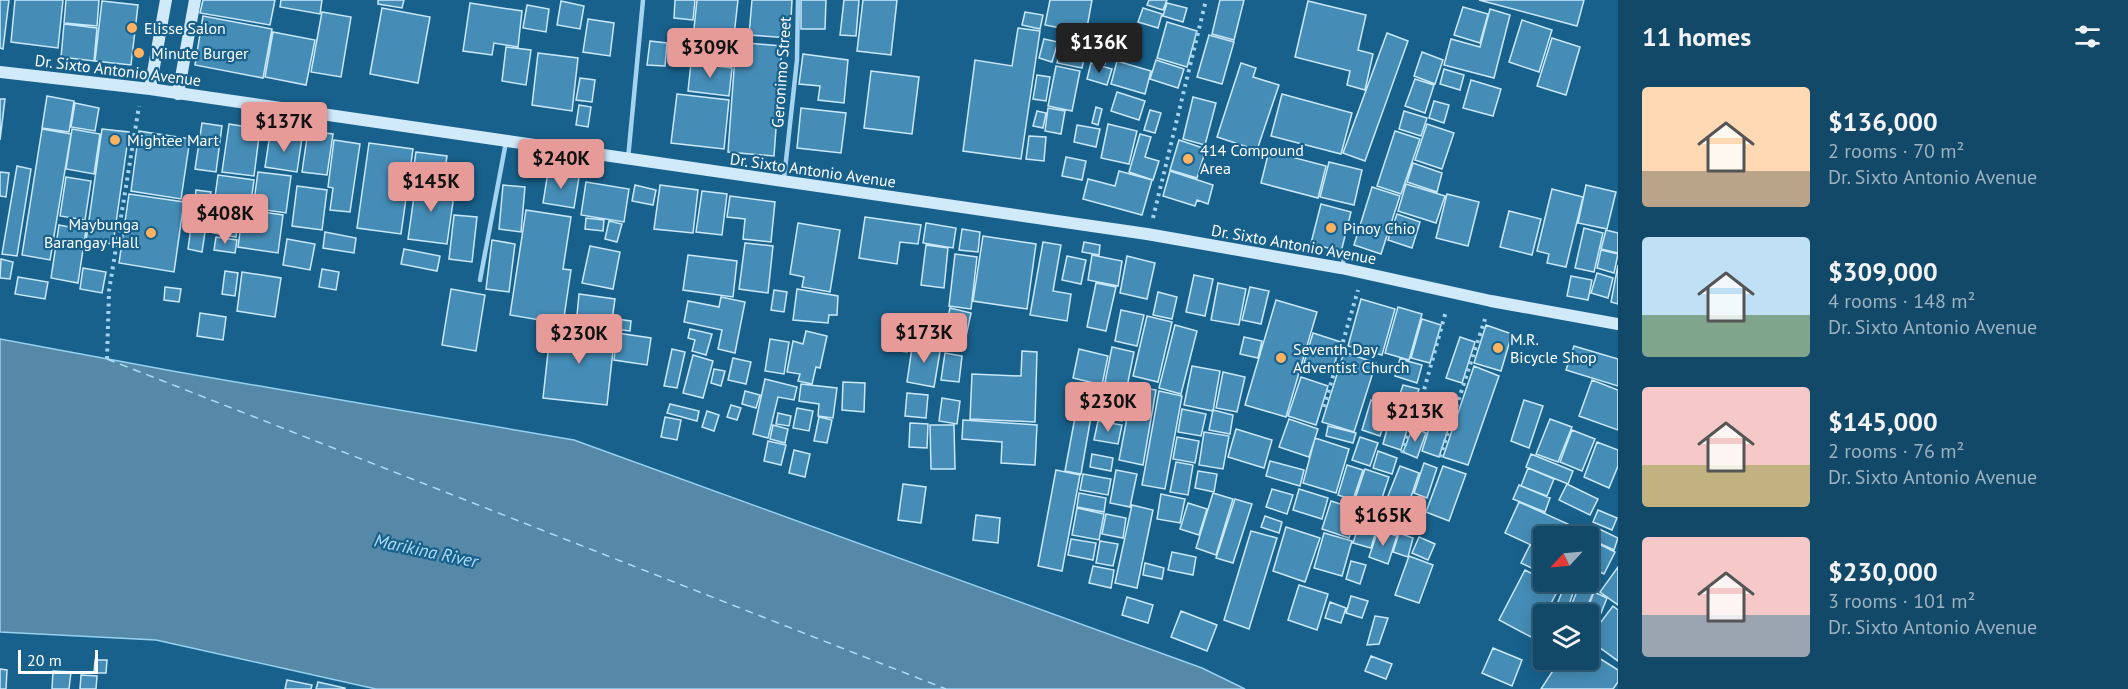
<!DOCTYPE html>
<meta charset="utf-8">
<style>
body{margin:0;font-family:"PT Sans",sans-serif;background:#1b506f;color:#f1f3f6;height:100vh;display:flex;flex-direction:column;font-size:22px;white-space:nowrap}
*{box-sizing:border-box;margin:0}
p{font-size:20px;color:#9cb2c0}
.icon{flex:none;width:33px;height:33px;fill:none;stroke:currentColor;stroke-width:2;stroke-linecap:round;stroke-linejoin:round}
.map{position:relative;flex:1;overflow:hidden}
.panel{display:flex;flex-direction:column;background:#124969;width:510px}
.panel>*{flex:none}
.needle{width:39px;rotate:244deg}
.fabs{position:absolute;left:1533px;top:526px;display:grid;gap:12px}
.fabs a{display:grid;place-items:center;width:66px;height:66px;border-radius:6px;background:#124969;box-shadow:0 3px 15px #0003,0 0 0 2px #31617d;font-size:30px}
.scale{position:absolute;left:18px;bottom:15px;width:80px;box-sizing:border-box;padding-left:6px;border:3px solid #fff;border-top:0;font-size:16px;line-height:21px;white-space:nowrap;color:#fff;-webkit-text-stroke:4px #18618c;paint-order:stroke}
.price{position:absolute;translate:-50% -51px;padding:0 14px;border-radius:6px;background:#e69b98;color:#111;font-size:20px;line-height:39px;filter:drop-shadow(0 2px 3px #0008)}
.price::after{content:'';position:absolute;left:50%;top:36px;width:18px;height:14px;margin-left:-9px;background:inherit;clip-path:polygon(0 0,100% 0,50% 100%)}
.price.on{background:#222;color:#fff}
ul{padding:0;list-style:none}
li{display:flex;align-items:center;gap:18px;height:150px;padding:0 24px}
li span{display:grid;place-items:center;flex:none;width:168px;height:120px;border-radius:6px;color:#555}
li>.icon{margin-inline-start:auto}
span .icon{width:72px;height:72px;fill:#fffc;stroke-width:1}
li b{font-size:26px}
h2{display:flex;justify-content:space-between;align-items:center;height:72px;padding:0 24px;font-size:26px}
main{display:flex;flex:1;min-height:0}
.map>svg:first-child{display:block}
.water{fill:#5689a8;stroke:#96d1f1;stroke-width:1.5}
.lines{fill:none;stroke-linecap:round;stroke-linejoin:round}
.ferry{stroke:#afddf5;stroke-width:1.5;stroke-dasharray:8 6;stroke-linecap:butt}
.building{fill:#458db7;stroke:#c9e9fa;stroke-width:1.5}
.path{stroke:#a3d3ee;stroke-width:4;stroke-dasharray:3 4.5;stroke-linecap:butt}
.service{stroke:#a3d3ee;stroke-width:4.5}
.secondary{stroke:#d0eafa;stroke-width:12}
.poi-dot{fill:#ffb360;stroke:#18618c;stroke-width:2}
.labels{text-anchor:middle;stroke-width:4.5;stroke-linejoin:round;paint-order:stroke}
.poi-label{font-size:16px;fill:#fff;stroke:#18618c;text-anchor:start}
.street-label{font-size:16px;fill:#fff;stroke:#18618c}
.water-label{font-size:18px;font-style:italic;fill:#afddf5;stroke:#18618c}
</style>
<main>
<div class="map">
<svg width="1618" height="689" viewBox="0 0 1618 689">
<rect width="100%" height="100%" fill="#18618c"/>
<path class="water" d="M0,339L178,372L574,440L1202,668L1245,689H376L156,640L0,632Z"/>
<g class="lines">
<path class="ferry" d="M107,359L946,689"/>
</g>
<path class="building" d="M0,0H9L3,49L0,48Z
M15,0H63L58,48L11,42Z
M66,0H99L97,26L64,23Z
M203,0H275L270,25L200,13Z
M281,0H322L320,14L280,7Z
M378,0H404L402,8L378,4Z
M675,0H695L693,20L674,18Z
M697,0H738L731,62L691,57Z
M752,0H792L790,38L749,35Z
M801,0H826L825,29H801Z
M844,0H859L856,36L840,35Z
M863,0H897L891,55L857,51Z
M1050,0H1092L1086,33L1045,25Z
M1149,0H1167L1163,10L1147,5Z
M1220,0H1244L1234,40L1212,34Z
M1479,0H1584L1577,26Z
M102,1L138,5L131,65L95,61Z
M561,1L584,6L580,29L557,25Z
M1308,1L1366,15L1358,50L1373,54L1365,90L1347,85L1350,71L1295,57Z
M470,3L522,11L518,47L494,43L492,55L463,51Z
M1167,3L1187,8L1183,22L1163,16Z
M527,5L549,9L546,32L523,28Z
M1463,7L1488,14L1480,43L1454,35Z
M382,8L430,17L418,83L370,74Z
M1143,8L1162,14L1158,28L1138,22Z
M1490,9L1510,15L1494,78L1444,65L1451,39L1480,47Z
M322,12L351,17L341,77L311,72Z
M1025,12L1043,15L1040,29L1022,25Z
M203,16L272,29L263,78L195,65Z
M588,19L614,23L610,56L583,52Z
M1522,20L1552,30L1539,72L1509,62Z
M1167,22L1197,31L1187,67L1157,58Z
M64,24L97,28L94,61L61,57Z
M1018,28L1040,31L1021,159L963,151L975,60L1012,66Z
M273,32L315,40L306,85L265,77Z
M1095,32L1113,38L1105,64L1087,59Z
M1387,33L1408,41L1365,161L1343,153Z
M1064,35L1088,41L1082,68L1057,63Z
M1209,35L1234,42L1222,84L1197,77Z
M1552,38L1580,47L1566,95L1537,86Z
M1044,39L1058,42L1052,62L1039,58Z
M650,41L667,43L665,66L647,65Z
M736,42L782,46L774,156L728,152Z
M506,47L531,50L526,85L502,81Z
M1422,52L1443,60L1435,84L1414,76Z
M538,53L578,58L572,111L532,105Z
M803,54L848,60L844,103L818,100L820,86L799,84Z
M1156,60L1184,69L1178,88L1150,79Z
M1117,61L1151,71L1145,94L1111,84Z
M691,63L732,68L729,96L688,91Z
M1091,63L1112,69L1107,85L1087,79Z
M1241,63L1256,68L1253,77L1279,85L1257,150L1217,137Z
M1056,66L1080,71L1072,111L1048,106Z
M1444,69L1464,75L1460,90L1440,84Z
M871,71L919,77L912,134L864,128Z
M1037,75L1050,77L1046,101L1033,99Z
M580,78L595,80L592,102L576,100Z
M1415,79L1434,85L1425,113L1405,106Z
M1471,80L1501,89L1493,116L1463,108Z
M1117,92L1145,101L1139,120L1111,111Z
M677,94L729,100L724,149L671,143Z
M1282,94L1352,113L1341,154L1271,136Z
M47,96L74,101L69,132L42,128Z
M1193,97L1216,103L1205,145L1183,139Z
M0,99H5L0,140Z
M1434,101L1449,105L1444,123L1429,118Z
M75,103L99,108L95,131L71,127Z
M579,105L591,107L588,127L576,125Z
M1096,107L1102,109L1098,125L1092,123Z
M801,108L846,113L841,153L797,148Z
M1048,108L1065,111L1061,134L1045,131Z
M1150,110L1161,113L1155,133L1144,130Z
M1037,111L1046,113L1043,128L1033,126Z
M1404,111L1427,118L1421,136L1399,129Z
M202,123L222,126L216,172L195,169Z
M229,124L260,129L254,176L222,172Z
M1108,124L1137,131L1129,164L1101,158Z
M1427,124L1454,133L1442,169L1415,160Z
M1077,125L1100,129L1096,147L1074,142Z
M42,129L71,134L50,260L22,255Z
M72,129L100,134L94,174L66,169Z
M102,129L129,132L113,244L86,241Z
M139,131L190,139L181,199L131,191Z
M308,131L333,134L327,175L302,172Z
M1395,131L1420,139L1401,194L1377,186Z
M270,134L302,138L297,172L265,167Z
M1140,134L1151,137L1145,157L1159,161L1153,180L1129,172Z
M1029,136L1046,137L1044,161L1026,159Z
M334,140L360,144L350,212L330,210L333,188L328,187Z
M1179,140L1206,149L1197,178L1170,170Z
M369,143L413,149L401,234L357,228Z
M1269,151L1326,166L1318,198L1261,183Z
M416,152L447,156L443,184L412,179Z
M1066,157L1086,161L1082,180L1062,176Z
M1329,162L1362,170L1354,205L1320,197Z
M1413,163L1442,173L1437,192L1407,182Z
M17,166L31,169L17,256L2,254Z
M1119,171L1152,180L1142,215L1083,199L1088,179L1115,186Z
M1170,171L1213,185L1208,204L1197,200L1195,206L1163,196Z
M0,172L9,173L6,197L0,196Z
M258,172L291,176L286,213L253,208Z
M548,172L579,177L574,208L543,203Z
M218,175L254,180L251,202L215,197Z
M66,177L91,181L85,220L60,216Z
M416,182L455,188L447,244L408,239Z
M586,182L629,189L624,222L581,215Z
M1406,184L1445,196L1436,223L1398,211Z
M503,185L525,187L521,232L499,229Z
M635,185L656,190L653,205L632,201Z
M660,185L698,190L693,233L654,229Z
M1586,185L1616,192L1607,229L1578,223Z
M297,186L327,190L322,230L292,226Z
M1372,187L1400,196L1381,254L1354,245Z
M1552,189L1583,197L1566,267L1547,263L1549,254L1537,251Z
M196,190L211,192L202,252L188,249Z
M702,191L727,194L722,235L696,232Z
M129,194L184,202L174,272L119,263Z
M1447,194L1479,202L1468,246L1436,238Z
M730,196L775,202L771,242L743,239L745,219L727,217Z
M1321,204L1351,212L1341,252L1311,243Z
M217,206L239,209L236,237L213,233Z
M243,209L283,215L278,253L238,247Z
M526,210L571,217L563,269L571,270L563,324L510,315Z
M1509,211L1541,219L1532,255L1500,247Z
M1397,214L1420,222L1412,248L1388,240Z
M454,215L477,217L472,262L449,259Z
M865,217L921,225L918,244L900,242L897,264L859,258Z
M586,218L604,220L603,231L585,229Z
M609,221L622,224L617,242L605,239Z
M798,223L840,230L830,292L802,287L804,277L790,274Z
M926,223L956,228L953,248L923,243Z
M59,225L86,230L78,283L51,278Z
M1584,228L1603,233L1594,272L1575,268Z
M962,229L980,232L978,252L959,250Z
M1606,230L1618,233V253L1601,249Z
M325,232L356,238L354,253L323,248Z
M983,236L1036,244L1027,309L973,301Z
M216,237L237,240L235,253L214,250Z
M287,239L315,244L310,270L283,265Z
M492,240L515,244L509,292L486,289Z
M1043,242L1061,245L1053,291L1071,294L1067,321L1030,315Z
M1084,242L1100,245L1099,255L1082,252Z
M745,243L773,246L768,293L739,289Z
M926,245L948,248L944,288L921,285Z
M590,246L620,252L613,289L582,283Z
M404,249L440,256L437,271L401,264Z
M1601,250L1618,254L1614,273L1597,268Z
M955,254L977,257L971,309L949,306Z
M688,255L737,261L733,297L683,290Z
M1092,255L1122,261L1118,286L1088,280Z
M1067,256L1086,260L1081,284L1062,280Z
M1127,256L1155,263L1147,299L1120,293Z
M1,259L13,262L10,279L0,278Z
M1618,265V304L1611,302Z
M83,268L106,272L102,293L80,289Z
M322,269L339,272L336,290L319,287Z
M225,271L238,273L235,296L222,294Z
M242,272L281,278L275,317L237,311Z
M1597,273L1613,278L1608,298L1591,293Z
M1194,275L1213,279L1205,316L1186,312Z
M1571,276L1592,280L1588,300L1567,296Z
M18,277L48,282L45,299L15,294Z
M1096,283L1116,287L1106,331L1087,327Z
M1218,283L1246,289L1239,325L1211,320Z
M165,287L181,289L179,302L164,300Z
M1250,287L1269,291L1261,324L1242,320Z
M451,289L485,295L476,351L442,345Z
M797,289L838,296L837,315H829L828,323L793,320Z
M774,290L787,292L784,312L771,310Z
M1158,292L1177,297L1172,319L1153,315Z
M579,294L615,299L612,320L577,315Z
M721,297L745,302L735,353L718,349L722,330L684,322L688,301L719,307Z
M1361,299L1395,309L1382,355L1348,346Z
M1276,300L1317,312L1286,417L1245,405Z
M1398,307L1422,314L1409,360L1385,353Z
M950,308L971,313L964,346L943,341Z
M1121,310L1144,315L1137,346L1115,341Z
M200,313L226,317L223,340L197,336Z
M920,314L937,316L935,331L918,329Z
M1147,316L1172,322L1158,382L1133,376Z
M616,319L631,321L630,331L615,329Z
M1422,319L1441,325L1430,363L1411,358Z
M896,324L911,327L907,352L892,350Z
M551,325L615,332L607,405L543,398Z
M1175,325L1197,331L1181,394L1159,388Z
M1486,325L1512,334L1501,371L1474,363Z
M690,329L712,334L706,355L692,351L695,340L688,338Z
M806,331L827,336L820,368L816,367L812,384L798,381L800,374L787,372L793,341L803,344Z
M617,333L651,338L647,365L614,360Z
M1313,333L1341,342L1332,372L1304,363Z
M1244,337L1262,341L1258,358L1240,354Z
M1460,337L1475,342L1462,383L1446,378Z
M770,339L789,342L784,374L765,371Z
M913,341L941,346L934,387L907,382Z
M1574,346L1618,359V386L1566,370Z
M1112,347L1134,352L1127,387L1105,382Z
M672,349L685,352L677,388L664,386Z
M1079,349L1108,356L1102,385L1073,378Z
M1022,351L1037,352L1035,422L970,419L972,374L1021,376Z
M1344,352L1376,363L1354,432L1322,422Z
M945,353L962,356L959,382L941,380Z
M693,355L713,361L703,398L683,393Z
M733,358L751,362L746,384L728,380Z
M1400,359L1422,365L1417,383L1395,376Z
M1192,366L1220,371L1213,411L1184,405Z
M1474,366L1499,376L1468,465L1443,457Z
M714,369L725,371L721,386L711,383Z
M1223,372L1245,377L1237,412L1216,408Z
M1301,377L1328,386L1316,425L1288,416Z
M765,379L797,387L794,400L778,397L768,438L753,434Z
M1592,380L1618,390V430L1579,416Z
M843,382L865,383L864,412L842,410Z
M801,384L837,388L833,418L818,416L819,404L799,401Z
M1081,385L1096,388L1081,474L1065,471Z
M1403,385L1419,389L1413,408L1397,403Z
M1133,386L1156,390L1143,465L1119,460Z
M745,391L760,395L756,408L742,404Z
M1159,391L1182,396L1165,489L1142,485Z
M907,393L928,395L926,418L905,416Z
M1103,393L1127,398L1122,421L1098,417Z
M1440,396L1456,403L1451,417L1434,411Z
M942,398L960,401L957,424L939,421Z
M1371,400L1390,406L1380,436L1362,430Z
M1524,400L1543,406L1529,448L1511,441Z
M670,404L699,411L697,421L667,413Z
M731,405L741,408L737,420L727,417Z
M797,408L813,411L809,431L793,428Z
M1420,408L1433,412L1430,425L1416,422Z
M1182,409L1206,414L1201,436L1178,432Z
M1213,410L1233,415L1230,434L1209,430Z
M707,411L719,415L714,431L702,427Z
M1392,411L1411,417L1401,450L1383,444Z
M778,413L791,416L789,426L776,424Z
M1434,413L1452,418L1439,457L1422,451Z
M665,417L681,420L677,440L661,437Z
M819,417L832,420L827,443L814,441Z
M1289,419L1318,429L1309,457L1279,447Z
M1550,419L1572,427L1558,462L1536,454Z
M963,420L1037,425L1035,465L1001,463L1002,442L962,439Z
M1098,421L1122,425L1118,444L1094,440Z
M910,423L928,424L927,448L909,447Z
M773,425L788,429L785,443L770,439Z
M930,425H954L955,469H931Z
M1328,426L1356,433L1353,443L1326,436Z
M1413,427L1426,433L1417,458L1403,452Z
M1236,429L1272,440L1264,468L1228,457Z
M1572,430L1595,439L1582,471L1560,462Z
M1204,432L1229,436L1223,469L1199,465Z
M1177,437L1199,441L1195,463L1173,459Z
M1360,437L1378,443L1370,466L1352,460Z
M1315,438L1349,449L1336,493L1303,483Z
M768,441L786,445L781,465L764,461Z
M1597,442L1618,450V466L1609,488L1584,477Z
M794,450L810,454L805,477L789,473Z
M1378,451L1397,458L1392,474L1373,468Z
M1092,454L1113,458L1111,471L1090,467Z
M1531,454L1573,471L1568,484L1526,467Z
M1270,461L1304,470L1300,486L1266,476Z
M1176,462L1193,465L1188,495L1170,492Z
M1424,463L1437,468L1427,498L1414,493Z
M1347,465L1363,470L1353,500L1338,495Z
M1400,466L1419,473L1409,503L1388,496Z
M1443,466L1466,474L1449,521L1426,512Z
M1528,468L1554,479L1547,496L1521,486Z
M1365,469L1389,477L1377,513L1353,505Z
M1056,470L1080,475L1062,571L1038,566Z
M1116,470L1137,474L1130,507L1110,503Z
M1198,471L1217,474L1214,492L1195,488Z
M1083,474L1111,479L1108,495L1080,490Z
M903,484L926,487L921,523L898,520Z
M1567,484L1598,499L1590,515L1559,500Z
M1519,485L1550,498L1545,512L1513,499Z
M1272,489L1293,495L1287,514L1266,507Z
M1299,489L1328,498L1322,519L1293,510Z
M1079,493L1106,498L1104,512L1077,507Z
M1213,493L1233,499L1216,555L1196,548Z
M1161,494L1185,499L1180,523L1157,519Z
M1235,499L1252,504L1233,563L1216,558Z
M1331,501L1359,510L1349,538L1322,529Z
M1519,502L1568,524L1562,537H1544V551L1505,533Z
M1188,503L1207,509L1199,535L1180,529Z
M1132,505L1153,510L1137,588L1115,583Z
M1077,508L1104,514L1099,540L1072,535Z
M1598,510L1617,518L1612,530L1593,522Z
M1363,512L1380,517L1371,548L1353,543Z
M1106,514L1126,518L1123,538L1102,534Z
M976,515L1000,518L998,543L973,540Z
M1265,516L1282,522L1279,533L1261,527Z
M1593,526L1618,538L1614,550L1588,538Z
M1286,527L1320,538L1305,582L1273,571Z
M1378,530L1397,536L1388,564L1369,557Z
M1251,531L1277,538L1249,629L1224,620Z
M1324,533L1352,541L1342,576L1314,568Z
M1399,533L1413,538L1408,557L1393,552Z
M1419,537L1435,544L1428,560L1412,553Z
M1071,539L1096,543L1093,560L1068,555Z
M1591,540L1615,552L1604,574L1588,566V546Z
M1100,541L1118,544L1113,566L1096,563Z
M1530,545L1544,552V574L1521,563Z
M1172,552L1196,557L1193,575L1168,570Z
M1409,556L1433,565L1419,603L1395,595Z
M1351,561L1366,565L1360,584L1346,579Z
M1145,563L1164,568L1162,579L1143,575Z
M1093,566L1114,570L1111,588L1089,583Z
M1618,567V605L1600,592Z
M1525,570L1544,580V582L1559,588L1533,638L1499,620Z
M1565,584L1575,588L1565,615H1553Z
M1299,585L1328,594L1317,630L1288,620Z
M1579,587L1593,593L1584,614L1570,608Z
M1594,592L1607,598L1601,613L1588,608Z
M1351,596L1368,601L1362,618L1346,613Z
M1127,597L1153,605L1148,623L1122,615Z
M1330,602L1346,608L1341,623L1325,618Z
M1613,606L1618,610V661L1588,639Z
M1181,611L1217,625L1207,651L1171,637Z
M1375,616L1388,618L1379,644L1367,645Z
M1493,648L1522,660L1512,686L1482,673Z
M1588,651L1618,670V682L1613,689H1541L1560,660H1588Z
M1371,656L1392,664L1386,679L1365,671Z
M95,660H107L106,673H94Z
M0,669L7,670L6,689H0Z
M53,671L71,672L69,689H52Z
M81,675L97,676L96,689H80Z
M287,680L312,685L311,689H285Z
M318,682L345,688V689H316Z"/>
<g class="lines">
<path class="path" d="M1153,218L1206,0
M107,359L109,291L139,106
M1324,407L1358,290
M1402,453L1424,390L1446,311
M1440,457L1485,319"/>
<path class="service" d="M628,159L643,0
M784,179L797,60L798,0
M1342,266L1346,253
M480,280L506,142"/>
<path class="secondary" d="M0,72L150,89L1147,234L1341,268L1491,301L1618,324
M150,89L166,0
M178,94L195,0"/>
</g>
<g class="poi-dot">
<circle cx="132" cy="28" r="6"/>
<circle cx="139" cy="53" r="6"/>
<circle cx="115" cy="140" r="6"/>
<circle cx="1188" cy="159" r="6"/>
<circle cx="1331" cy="228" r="6"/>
<circle cx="151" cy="233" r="6"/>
<circle cx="1498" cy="348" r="6"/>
<circle cx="1281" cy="358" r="6"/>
</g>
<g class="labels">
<g class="poi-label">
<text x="144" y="34">Elisse Salon</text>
<text x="151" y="59">Minute Burger</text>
<text x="127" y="146">Mightee Mart</text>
<text x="1200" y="156">414 Compound<tspan x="1200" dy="18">Area</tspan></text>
<text x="139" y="230" text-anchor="end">Maybunga<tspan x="139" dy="18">Barangay Hall</tspan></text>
<text x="1343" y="234">Pinoy Chio</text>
<text x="1510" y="345">M.R.<tspan x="1510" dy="18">Bicycle Shop</tspan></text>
<text x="1293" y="355">Seventh Day<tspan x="1293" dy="18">Adventist Church</tspan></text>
</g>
<g class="street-label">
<text transform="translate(118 70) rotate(7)" y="6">Dr. Sixto Antonio Avenue</text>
<text transform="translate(781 72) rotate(-86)" y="6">Geronimo Street</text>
<text transform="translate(813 170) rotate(8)" y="6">Dr. Sixto Antonio Avenue</text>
<text transform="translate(1294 244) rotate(10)" y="6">Dr. Sixto Antonio Avenue</text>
</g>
<g class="water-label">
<text transform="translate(426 551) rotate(12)" y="6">Marikina River</text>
</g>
</g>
</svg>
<div class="fabs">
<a><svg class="needle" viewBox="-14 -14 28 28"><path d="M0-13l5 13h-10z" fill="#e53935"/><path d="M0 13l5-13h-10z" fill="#9cb2c0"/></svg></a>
<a><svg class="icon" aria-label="layers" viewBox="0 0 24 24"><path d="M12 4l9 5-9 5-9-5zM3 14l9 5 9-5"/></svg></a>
</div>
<div class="scale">20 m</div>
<b class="price on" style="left:1099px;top:74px">$136K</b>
<b class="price" style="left:710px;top:79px">$309K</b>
<b class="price" style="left:284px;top:153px">$137K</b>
<b class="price" style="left:561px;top:190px">$240K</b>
<b class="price" style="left:431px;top:213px">$145K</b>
<b class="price" style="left:225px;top:245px">$408K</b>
<b class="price" style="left:924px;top:364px">$173K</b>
<b class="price" style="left:579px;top:365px">$230K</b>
<b class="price" style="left:1108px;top:433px">$230K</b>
<b class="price" style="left:1415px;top:443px">$213K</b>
<b class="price" style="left:1383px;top:547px">$165K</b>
</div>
<section class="panel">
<h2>11 homes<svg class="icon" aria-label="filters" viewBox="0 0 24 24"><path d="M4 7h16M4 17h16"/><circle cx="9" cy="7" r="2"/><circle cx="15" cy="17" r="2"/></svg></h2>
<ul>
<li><span style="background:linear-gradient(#ffd9b3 70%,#b9a48a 0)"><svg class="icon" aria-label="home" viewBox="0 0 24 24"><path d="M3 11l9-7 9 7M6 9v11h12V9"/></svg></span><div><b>$136,000</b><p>2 rooms · 70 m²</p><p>Dr. Sixto Antonio Avenue</p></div></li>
<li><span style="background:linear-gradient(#bfe0f5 65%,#7fa58c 0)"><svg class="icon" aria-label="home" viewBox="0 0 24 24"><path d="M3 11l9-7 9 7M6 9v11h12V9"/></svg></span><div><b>$309,000</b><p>4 rooms · 148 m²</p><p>Dr. Sixto Antonio Avenue</p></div></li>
<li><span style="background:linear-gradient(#f6c9c9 65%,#c2b280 0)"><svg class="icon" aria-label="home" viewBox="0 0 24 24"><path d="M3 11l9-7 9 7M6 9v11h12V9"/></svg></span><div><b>$145,000</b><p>2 rooms · 76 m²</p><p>Dr. Sixto Antonio Avenue</p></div></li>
<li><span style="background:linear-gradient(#f6c9c9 65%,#9aa5b1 0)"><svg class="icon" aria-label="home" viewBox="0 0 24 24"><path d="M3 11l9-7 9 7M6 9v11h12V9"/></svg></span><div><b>$230,000</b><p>3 rooms · 101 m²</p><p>Dr. Sixto Antonio Avenue</p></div></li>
</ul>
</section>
</main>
